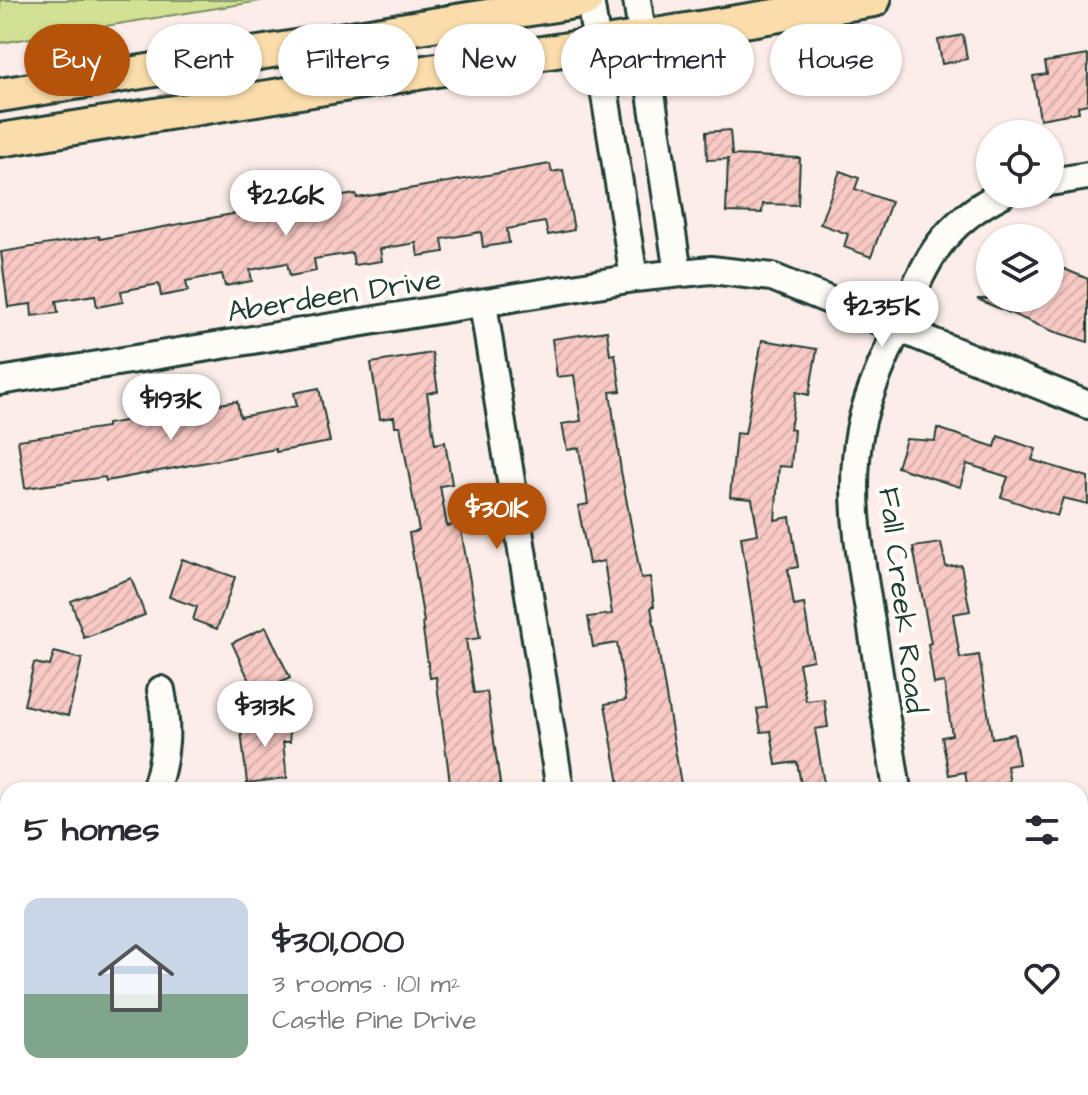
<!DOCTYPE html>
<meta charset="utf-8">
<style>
body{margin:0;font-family:"Architects Daughter",sans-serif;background:#f2f2f3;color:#2b2b33;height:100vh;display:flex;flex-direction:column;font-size:30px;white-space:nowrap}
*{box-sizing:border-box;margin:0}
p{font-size:26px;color:#7c7c81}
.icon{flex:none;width:44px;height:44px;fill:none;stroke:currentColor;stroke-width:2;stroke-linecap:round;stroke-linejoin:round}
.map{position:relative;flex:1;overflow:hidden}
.panel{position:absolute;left:0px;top:782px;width:1088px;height:314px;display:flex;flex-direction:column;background:#fff;border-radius:24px 24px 0 0;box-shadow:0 2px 6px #0004}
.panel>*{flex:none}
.banner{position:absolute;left:24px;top:24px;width:1040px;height:72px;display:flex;gap:16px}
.fabs{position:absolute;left:976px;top:120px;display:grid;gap:16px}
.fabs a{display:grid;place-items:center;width:88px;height:88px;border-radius:50%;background:#fff;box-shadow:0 2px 6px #0004;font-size:40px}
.price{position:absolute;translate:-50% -68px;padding:0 18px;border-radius:28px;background:#fff;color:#222;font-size:26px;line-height:52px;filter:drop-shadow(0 2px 4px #0008)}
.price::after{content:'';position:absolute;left:50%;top:48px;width:24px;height:18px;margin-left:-12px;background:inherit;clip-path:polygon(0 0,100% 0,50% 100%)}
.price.on{background:#b45309;color:#fff}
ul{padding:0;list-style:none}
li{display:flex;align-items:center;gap:24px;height:200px;padding:0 24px}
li+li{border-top:2px solid #e1e1e2}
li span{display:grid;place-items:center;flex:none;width:224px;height:160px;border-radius:16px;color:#555}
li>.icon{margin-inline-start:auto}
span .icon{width:96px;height:96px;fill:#fffc;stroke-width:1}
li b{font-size:34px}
h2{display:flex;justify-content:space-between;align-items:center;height:96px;padding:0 24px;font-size:34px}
.pill{padding:0 28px;border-radius:36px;background:#fff;box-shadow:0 2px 6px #0004;font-size:28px;line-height:72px}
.pill.on{background:#b45309;color:#fff}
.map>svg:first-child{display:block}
.green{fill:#d2e194;stroke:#788f64;stroke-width:2}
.building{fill:url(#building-hatch);stroke:#1f3d34;stroke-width:2}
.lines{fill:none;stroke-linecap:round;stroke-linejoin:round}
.minor-casing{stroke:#1f3d34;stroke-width:32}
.major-casing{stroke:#1f3d34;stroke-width:38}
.minor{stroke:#fdfcf7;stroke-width:26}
.major{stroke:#fbddab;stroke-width:32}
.labels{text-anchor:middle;stroke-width:8;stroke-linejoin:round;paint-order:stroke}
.street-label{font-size:30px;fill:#1f3d34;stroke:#fdfcf7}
</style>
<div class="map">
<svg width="1088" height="1095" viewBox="0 0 1088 1095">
<defs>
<pattern id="building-hatch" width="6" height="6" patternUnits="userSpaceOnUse" patternTransform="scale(2)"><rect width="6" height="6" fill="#f9c9c4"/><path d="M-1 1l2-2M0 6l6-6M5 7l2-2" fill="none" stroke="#d5aea9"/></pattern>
</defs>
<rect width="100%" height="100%" fill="#fcede8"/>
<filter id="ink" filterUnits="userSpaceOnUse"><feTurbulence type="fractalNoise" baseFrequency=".0125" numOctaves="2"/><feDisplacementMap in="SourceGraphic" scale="16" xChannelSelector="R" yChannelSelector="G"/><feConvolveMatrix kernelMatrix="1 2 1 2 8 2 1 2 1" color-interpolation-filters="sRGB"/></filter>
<g filter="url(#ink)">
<path class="green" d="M0,0H266L0,43Z"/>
<path class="building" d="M963,35L967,59L942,64L938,40Z
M1088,55V104L1078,106L1079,112L1040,119L1033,76L1047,74L1045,62Z
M730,130L732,155L800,158L798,205L763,204L762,213L726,212L728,159L707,160L706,132Z
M550,164L552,172L563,170L574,230L548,235L545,222L507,229L509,243L483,247L481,232L442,239L444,252L418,256L416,243L380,249L382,261L354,265L352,253L314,259L316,271L290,276L287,263L250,270L252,281L225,286L222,274L186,281L188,291L161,296L159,284L121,291L123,302L97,307L95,295L56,301L58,313L32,316L31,304L8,307L1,252L99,236L100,239L227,215L356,194L357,198Z
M840,171L859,178L855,189L891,202L871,257L844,247L848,234L820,224Z
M1050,263L1088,279V342L1052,331L977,299L1050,298Z
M607,331L610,355L615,354L621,391L610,392L621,471L641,578L650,577L654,606L651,607L682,790H620L605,704L626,700L617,643L593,647L588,617L612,614L604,561L589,564L578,506L588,504L579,448L567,450L562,424L581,421L574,375L557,377L552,339Z
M762,340L817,349L809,395L796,392L790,429L794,430L791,467L779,466L775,520L790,517L798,567L788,569L794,606L804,604L813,660L799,663L806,701L824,699L828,727L815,729L825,790H802L797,762L776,765L771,731L761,732L757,709L767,707L741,537L758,534L752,499L730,497L736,433L745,434Z
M432,353L438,391L427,393L435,444L445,442L452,484L440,486L447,526L460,524L480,638L466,640L474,693L487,692L501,790H451L436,677L430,678L422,623L424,622L409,533L419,531L400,426H395L394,417L380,419L371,363Z
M319,388L330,442L276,452V449L106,481L105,477L25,488L18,440L107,427V424L237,401L240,417L297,406L294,393Z
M937,428L995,447L998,436L1036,449L1032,460L1088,477V504L1063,498L1057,516L1001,497L1008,477L967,464L960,487L897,467L906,439L935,441Z
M941,543L946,567L961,565L970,611L953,614L960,658L979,655L992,738L1014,734L1019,764L1007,766L1011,790H968L965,772L949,775L942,737L952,735L944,682L934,684L928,644L931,643L913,547Z
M182,559L235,577L217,629L193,620L197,607L169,597Z
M131,578L145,615L84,638L71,601Z
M266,627L290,678L256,695L232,643Z
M54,652L82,659L68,716L24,705L34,663L50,666Z
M287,716L290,742H283L287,778L247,783L240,722Z"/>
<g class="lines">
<g class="minor-casing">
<path id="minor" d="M590,0L634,278
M637,0L678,273
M1050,182L1088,176
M483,304L560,790
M0,381L634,278L711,270L772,277L1088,405
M155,790C167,755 168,726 161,690
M897,790C888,732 879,674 870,616C860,555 848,492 860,430C867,393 888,352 902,317C927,258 943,224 1002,194
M0,876L8,878
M609,1088L610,1095
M944,1088L945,1095"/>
</g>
<g class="major-casing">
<path id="major" d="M0,95L586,0
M0,140L874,0"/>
</g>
<use href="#minor" class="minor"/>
<use href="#major" class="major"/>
</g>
</g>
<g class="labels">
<g class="street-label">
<text transform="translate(334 295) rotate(-9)" y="10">Aberdeen Drive</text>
<text transform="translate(903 600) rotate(83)" y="10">Fall Creek Road</text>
</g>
</g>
</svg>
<div class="fabs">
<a><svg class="icon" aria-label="locate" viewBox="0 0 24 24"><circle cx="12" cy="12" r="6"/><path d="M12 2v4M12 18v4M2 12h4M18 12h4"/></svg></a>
<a><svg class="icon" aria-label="layers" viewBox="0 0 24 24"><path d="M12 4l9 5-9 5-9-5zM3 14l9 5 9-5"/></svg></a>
</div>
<b class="price" style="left:286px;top:238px">$226K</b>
<b class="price" style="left:882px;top:349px">$235K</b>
<b class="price" style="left:171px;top:442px">$193K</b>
<b class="price on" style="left:497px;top:551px">$301K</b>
<b class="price" style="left:265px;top:749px">$313K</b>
<div class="banner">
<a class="pill on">Buy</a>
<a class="pill">Rent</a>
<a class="pill">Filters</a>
<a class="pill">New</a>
<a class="pill">Apartment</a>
<a class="pill">House</a>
</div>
<section class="panel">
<h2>5 homes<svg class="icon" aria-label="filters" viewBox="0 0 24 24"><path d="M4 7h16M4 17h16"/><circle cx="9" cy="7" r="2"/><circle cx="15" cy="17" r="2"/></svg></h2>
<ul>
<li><span style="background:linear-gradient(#c9d6e8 60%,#7fa58c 0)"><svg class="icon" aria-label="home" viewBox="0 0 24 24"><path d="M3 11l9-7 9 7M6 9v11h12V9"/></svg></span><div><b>$301,000</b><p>3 rooms · 101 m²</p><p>Castle Pine Drive</p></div><svg class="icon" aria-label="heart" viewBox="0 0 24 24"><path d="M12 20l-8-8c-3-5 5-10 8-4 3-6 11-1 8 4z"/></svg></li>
</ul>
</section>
</div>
